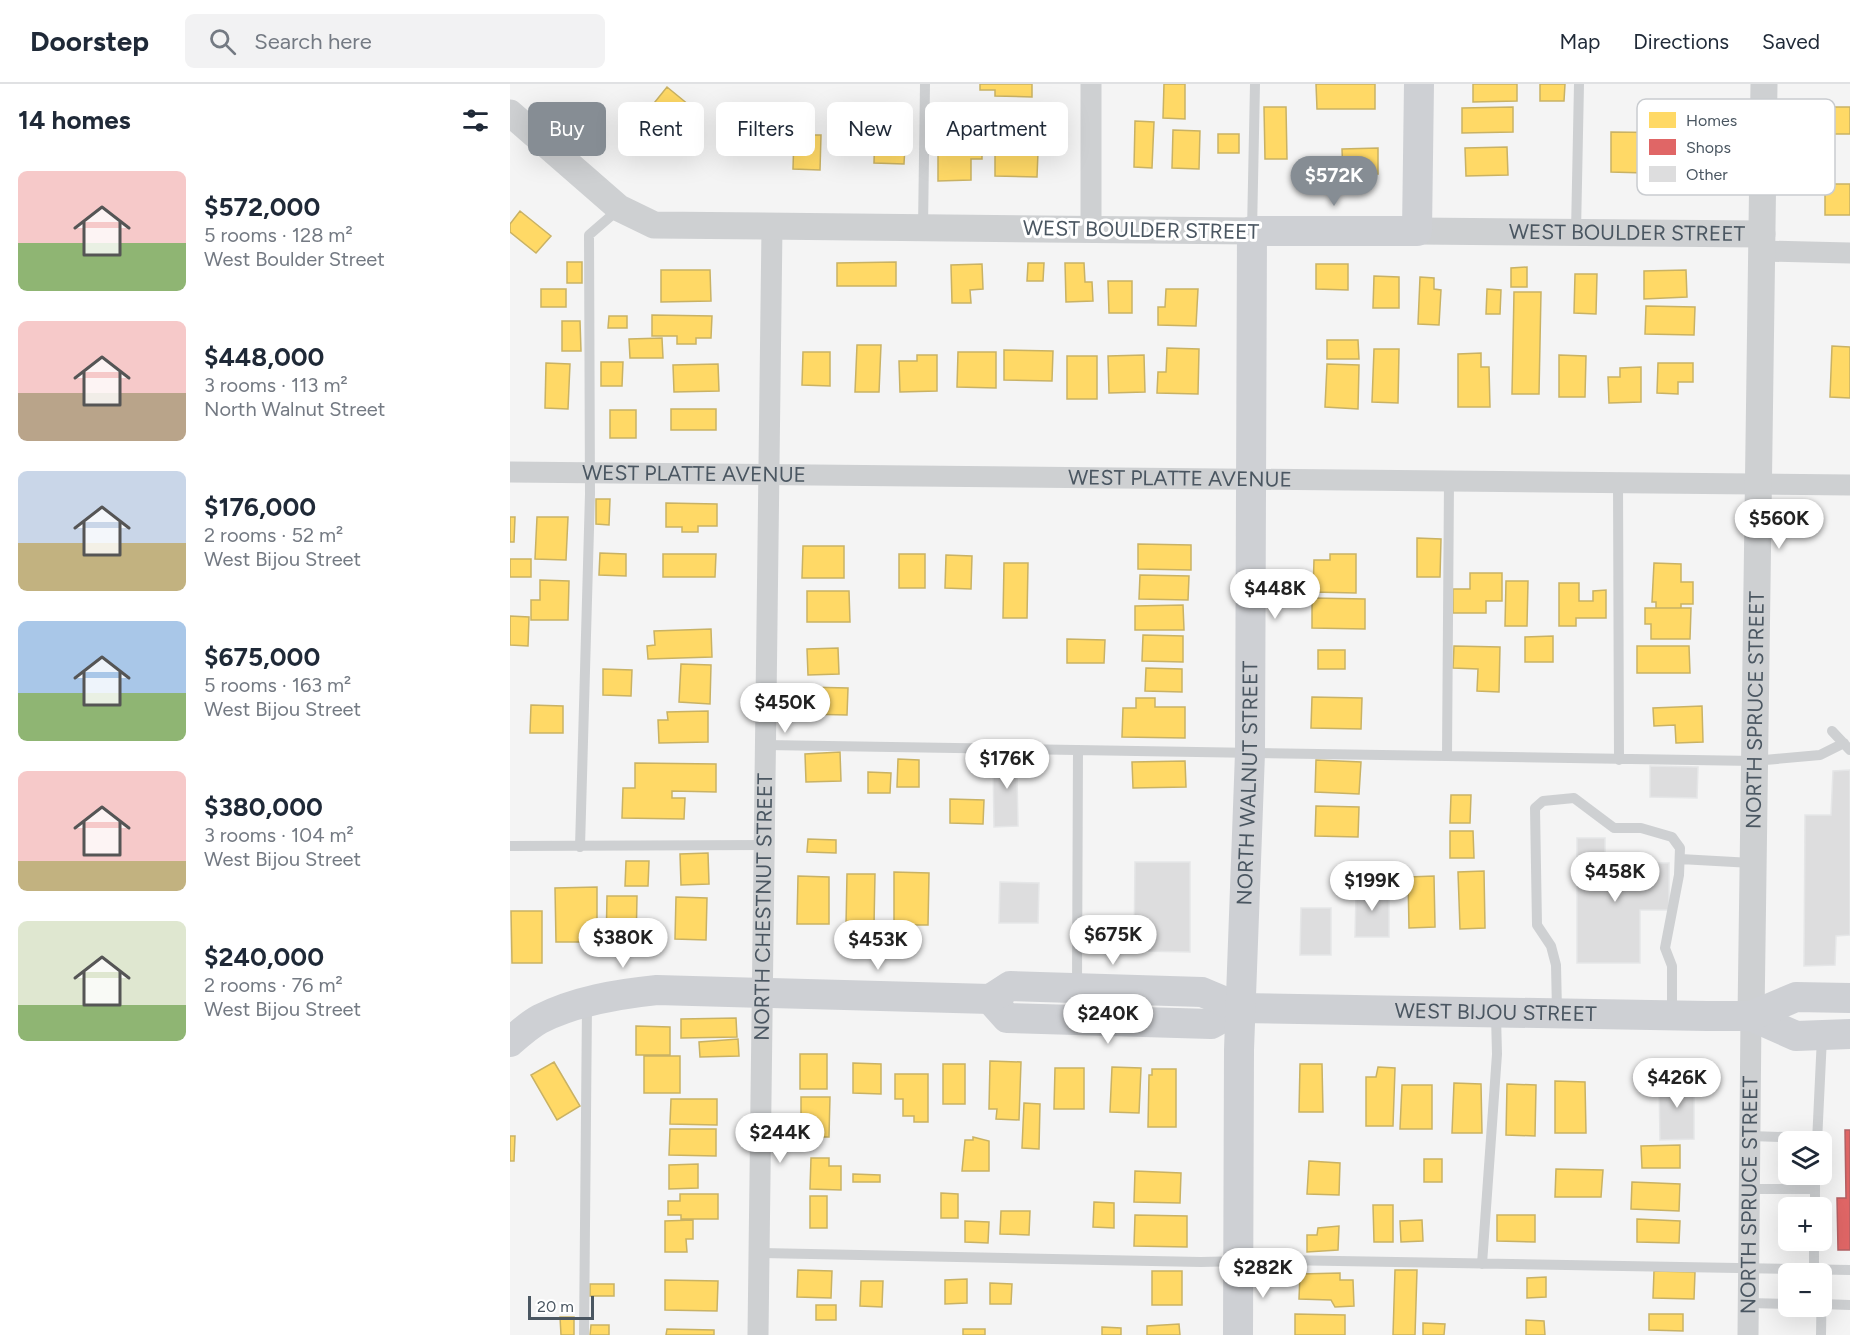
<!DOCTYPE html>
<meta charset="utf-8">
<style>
body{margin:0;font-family:Figtree,sans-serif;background:#f2f2f3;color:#1f2937;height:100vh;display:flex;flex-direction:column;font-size:22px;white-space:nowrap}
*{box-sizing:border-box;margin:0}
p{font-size:20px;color:#747a83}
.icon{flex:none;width:33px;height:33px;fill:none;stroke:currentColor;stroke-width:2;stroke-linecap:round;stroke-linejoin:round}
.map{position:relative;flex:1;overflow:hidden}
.drawer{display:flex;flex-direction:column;background:#fff;width:510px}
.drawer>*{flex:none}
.banner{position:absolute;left:18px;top:18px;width:570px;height:54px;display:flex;gap:12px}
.controls{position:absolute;left:1268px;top:1047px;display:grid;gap:12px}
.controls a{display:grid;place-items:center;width:54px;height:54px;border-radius:9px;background:#fff;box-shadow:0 6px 24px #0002;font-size:30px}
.scale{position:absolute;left:18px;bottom:15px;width:66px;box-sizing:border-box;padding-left:6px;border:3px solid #4a5661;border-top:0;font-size:16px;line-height:21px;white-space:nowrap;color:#4a5661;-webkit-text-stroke:4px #fff;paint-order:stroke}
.price{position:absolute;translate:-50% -51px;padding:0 14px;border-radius:21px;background:#fff;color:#222;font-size:20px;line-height:39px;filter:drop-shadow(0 2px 3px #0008)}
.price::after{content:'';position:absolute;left:50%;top:36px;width:18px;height:14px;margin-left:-9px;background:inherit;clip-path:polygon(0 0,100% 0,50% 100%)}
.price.current{background:#868d94;color:#fff}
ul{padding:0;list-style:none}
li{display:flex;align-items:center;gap:18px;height:150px;padding:0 18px}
li span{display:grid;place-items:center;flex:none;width:168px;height:120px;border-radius:9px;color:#555}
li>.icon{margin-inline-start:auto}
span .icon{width:72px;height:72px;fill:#fffc;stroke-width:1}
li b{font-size:26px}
h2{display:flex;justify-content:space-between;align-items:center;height:72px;padding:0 18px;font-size:26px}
.chip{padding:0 21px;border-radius:9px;background:#fff;box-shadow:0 6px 24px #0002;font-size:21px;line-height:54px}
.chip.current{background:#868d94;color:#fff}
header{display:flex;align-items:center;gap:36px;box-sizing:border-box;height:84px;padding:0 30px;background:#fff;border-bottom:2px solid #e0e1e3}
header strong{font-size:28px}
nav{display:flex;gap:33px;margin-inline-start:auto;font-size:21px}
.search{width:420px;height:54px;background:#f2f2f3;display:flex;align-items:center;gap:15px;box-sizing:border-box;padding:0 21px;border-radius:9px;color:#747a83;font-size:22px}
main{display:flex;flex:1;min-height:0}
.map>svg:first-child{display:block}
.homes{fill:#ffd966;stroke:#c9b264;stroke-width:1.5}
.shops{fill:#e06666;stroke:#b36164;stroke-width:1.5}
.building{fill:#ddddde;stroke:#e5e6e7;stroke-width:1.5}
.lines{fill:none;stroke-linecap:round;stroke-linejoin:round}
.service{stroke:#ced0d2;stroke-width:10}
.minor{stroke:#ced0d2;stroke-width:21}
.tertiary{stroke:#ced0d2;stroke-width:27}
.secondary{stroke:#ced0d4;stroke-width:30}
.labels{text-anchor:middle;stroke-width:6;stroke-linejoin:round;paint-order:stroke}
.street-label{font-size:21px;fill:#4a5661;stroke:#fff}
.key{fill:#fff;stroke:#c9ccd0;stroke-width:1.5}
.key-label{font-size:16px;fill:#4a5661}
</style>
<header>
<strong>Doorstep</strong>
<div class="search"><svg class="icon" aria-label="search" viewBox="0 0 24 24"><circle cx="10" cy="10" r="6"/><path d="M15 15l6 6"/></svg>Search here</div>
<nav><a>Map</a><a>Directions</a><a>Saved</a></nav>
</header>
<main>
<section class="drawer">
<h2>14 homes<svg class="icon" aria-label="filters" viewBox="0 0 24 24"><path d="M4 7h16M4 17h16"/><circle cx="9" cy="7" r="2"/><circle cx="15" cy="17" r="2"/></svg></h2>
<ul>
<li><span style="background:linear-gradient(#f6c9c9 60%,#8fb573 0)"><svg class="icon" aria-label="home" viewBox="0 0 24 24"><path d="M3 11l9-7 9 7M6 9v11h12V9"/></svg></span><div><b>$572,000</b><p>5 rooms · 128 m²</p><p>West Boulder Street</p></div></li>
<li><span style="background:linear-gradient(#f6c9c9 60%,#b9a48a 0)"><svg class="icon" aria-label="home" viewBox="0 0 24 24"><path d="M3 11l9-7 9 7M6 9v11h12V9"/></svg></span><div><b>$448,000</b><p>3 rooms · 113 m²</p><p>North Walnut Street</p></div></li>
<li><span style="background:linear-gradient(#c9d6e8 60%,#c2b280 0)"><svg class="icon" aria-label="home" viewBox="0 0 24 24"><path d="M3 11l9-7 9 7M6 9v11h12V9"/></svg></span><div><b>$176,000</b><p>2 rooms · 52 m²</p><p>West Bijou Street</p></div></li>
<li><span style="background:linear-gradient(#a9c7e8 60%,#8fb573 0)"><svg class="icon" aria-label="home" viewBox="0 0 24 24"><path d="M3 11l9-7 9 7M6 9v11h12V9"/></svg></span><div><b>$675,000</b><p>5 rooms · 163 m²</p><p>West Bijou Street</p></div></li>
<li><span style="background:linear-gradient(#f6c9c9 75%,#c2b280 0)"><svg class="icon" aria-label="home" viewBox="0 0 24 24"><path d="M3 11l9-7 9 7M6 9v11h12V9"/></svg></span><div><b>$380,000</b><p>3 rooms · 104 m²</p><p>West Bijou Street</p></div></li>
<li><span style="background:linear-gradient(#dfe7d0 70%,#8fb573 0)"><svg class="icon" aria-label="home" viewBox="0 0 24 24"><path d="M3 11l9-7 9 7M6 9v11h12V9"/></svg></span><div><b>$240,000</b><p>2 rooms · 76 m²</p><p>West Bijou Street</p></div></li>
</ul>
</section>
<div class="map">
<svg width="1340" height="1251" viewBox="0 0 1340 1251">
<rect width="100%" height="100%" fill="#f4f4f4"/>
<path class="homes" d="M470,0H522V13L485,12V6H470Z
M654,0H675V35L653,34Z
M806,0H865V25H807Z
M963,0H1007V17L963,18Z
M1030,0H1055L1054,17H1030Z
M157,3L190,30L157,70L124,44Z
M476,21L511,22V27H527V50L476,49Z
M754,23H776L777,75H755Z
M1003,23V48L952,49V24Z
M1322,23H1340V50H1322Z
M329,37H340V42H353V70L328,69Z
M625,37L644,38L642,84L624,83Z
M365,43L388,44L387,62H395L394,80L364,79Z
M663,46L690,47L689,85L662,84Z
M1101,48L1181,49L1180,102H1134L1135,89L1101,88Z
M708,50H729V69H708Z
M284,51H311L310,86L283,85Z
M428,59L472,62V75H461V96L428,97Z
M997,63L998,91L956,92L955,64Z
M868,64V90H833L832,65Z
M485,67L528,68L527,93L485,92Z
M1315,100H1340V131H1315Z
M10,127L41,152L26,169L0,148V140Z
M57,178H72V199H57Z
M386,178V202H327V179Z
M518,179H534L533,197H517Z
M555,179H574L575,198H582L583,217L556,218Z
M472,180L473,205L460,206L461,219H442L441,181Z
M806,180H838V206L806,205Z
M1017,183V203H1001V184Z
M151,186H200L201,217L151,218Z
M1176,186L1177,213L1134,215V187Z
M1065,190H1087L1086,230L1064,229Z
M864,192L889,193V224H863Z
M910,193L924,194V205L931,206L929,241L908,240Z
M598,197H622V229H599Z
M31,205H56V223H31Z
M656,205H688L686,242L648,241V223H655Z
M977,205L991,206L990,230H976Z
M1004,208H1031L1029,310H1002Z
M1136,222L1185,223L1184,251L1135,250Z
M142,231L202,232L201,254H186V260H167V252H142Z
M99,232H117V244H98Z
M52,237H70L71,267H52Z
M152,254L153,274H120L119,255Z
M817,256H848L849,275H817Z
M347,261H371L369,308H345Z
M1322,262L1340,263V314L1320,313Z
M657,264L689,265L688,310L647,309L648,288H656Z
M864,265H889L888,319L862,318Z
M494,266L543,267L542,297L494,296Z
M293,268H320V302L292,301Z
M448,268H486V304L447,303Z
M971,269V283H979L980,323H948V270Z
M407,271H427V307L390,308L389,277H407Z
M634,271L635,308L599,309L598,272Z
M1049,271L1076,272L1075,313H1049Z
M557,272H587V315H557Z
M91,278H113L112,302H91Z
M36,279L60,280L58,325L35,324Z
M1148,279H1183V298H1168V310L1147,309Z
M208,280L209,307L164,308L163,281Z
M817,280L849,281L848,325L815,323Z
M1131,283V318L1099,319L1098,293H1110V284Z
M161,325H206V346H161Z
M100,326H126V354H100Z
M86,415H100L99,441L86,440Z
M156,419L207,420V442H188V448H172V443H156Z
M0,433H5L4,458H0Z
M27,433H58L56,476L25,475Z
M907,454L931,455L930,493H907Z
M628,460L681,461V486L628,485Z
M293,462H334V494H292Z
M90,469L116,470V492L89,491Z
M153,470H206L205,493H153Z
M389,470H415V504H389Z
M820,470H846V509L803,508L804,476H820Z
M436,471L462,472L461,505L435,504Z
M0,475H21V493H0Z
M494,479H518L517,534H493Z
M1144,479L1171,480V498H1183V520H1171V524H1146V518H1142Z
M960,489H992V517H976V529H943V505H960Z
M630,491L679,492L678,516L629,515Z
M30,496L59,497L58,536H21V516H30Z
M996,497H1018L1017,542H995Z
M1049,499H1069V517H1083V507L1096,506V534H1066V542H1049Z
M297,507H339L340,538H297Z
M802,514L855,515V545L802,544Z
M673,521L674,546H625V522Z
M1135,524H1181L1180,555H1141V540H1135Z
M0,532L19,533L18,562L0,561Z
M201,545L202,573L138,575L137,562L145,561L144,547Z
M633,551L673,552V578L632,577Z
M1043,552V578H1015V553Z
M557,555L595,556L594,579H557Z
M944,562L990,563L989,608L967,607L968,585L943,584Z
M1127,562H1179L1180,589H1127Z
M328,564L329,590L298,591L297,565Z
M808,566H835V585H808Z
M171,580L201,581L200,620L169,618Z
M636,584L672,585V608L635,607Z
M93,585L122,586L121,612L93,611Z
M295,603L338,604L337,631L295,630Z
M802,613L852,614L851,645L801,644Z
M626,614H645V623H675V654L612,653L613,624H626Z
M21,621L53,622V649H20Z
M1192,622L1193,658L1166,659L1165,641L1144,642L1143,624Z
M198,627V658L149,659L148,636H158L157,628Z
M330,668L331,697L296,698L295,670Z
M388,675L409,676V703H387Z
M806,676L851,678L849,710L805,708Z
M675,677L676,703L623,704L622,678Z
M125,679L206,680V708L162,707V714H175L174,735L112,734L113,704H125Z
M358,688L381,689L380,709H358Z
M941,711H961L960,739H940Z
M440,715L474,716L473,740L440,739Z
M806,722L849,723L848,753L805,752Z
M940,747H963L964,774H940Z
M298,755L326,756V769L297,768Z
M198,769L199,800L171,801L170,770Z
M116,777H139L138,802H115Z
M974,787L975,844L950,845L948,788Z
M384,788L419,789L418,841H384Z
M337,790H365L364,841H336Z
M288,792L319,793V840H287Z
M924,792L925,843L899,844L898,793Z
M87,803V858H46L45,804Z
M97,812H127L126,863H96Z
M166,813L197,814L196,856L165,855Z
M1,827H32V879H2Z
M226,934L227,953L171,954V935Z
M126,942L160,943V971H126Z
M228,955L229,972L190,973L189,958Z
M290,970H317V1005H290Z
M134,972H170V1009H134Z
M480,977L511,978L509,1036L486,1035L487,1025H479Z
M44,978L70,1022L47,1036L21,991Z
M343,979L371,980V1010L343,1009Z
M433,980H455V1020H433Z
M790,980H812L813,1028H789Z
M602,983L631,984L629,1029L600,1028Z
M868,983L885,984L883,1042H856V993H866Z
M545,984H574V1025H544Z
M642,985H666V1043H638L639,991H642Z
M385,990H418V1038H404V1032H393V1015H385Z
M1045,997L1075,998L1076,1049H1045Z
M944,999L971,1000L972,1049H942Z
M997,1000L1026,1001L1025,1052L996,1051Z
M892,1001H922V1045H890Z
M291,1013H320L319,1053H291Z
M161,1015H207V1041L160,1040Z
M514,1019L530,1020L529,1065L512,1064Z
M160,1045H206V1072L159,1071Z
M0,1052H5L4,1077H0Z
M463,1053L479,1057V1087H452L455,1056H463Z
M1170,1061V1084H1132L1131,1062Z
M301,1074H319V1082H331V1106L300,1105Z
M914,1075H932V1098H914Z
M799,1077L830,1079L829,1111L797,1110Z
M188,1080V1104L159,1105V1081Z
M1046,1085L1093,1086L1091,1113H1045Z
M625,1087L671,1089L670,1119L624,1118Z
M343,1090L370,1091V1098H343Z
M1122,1098L1170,1100L1169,1127L1121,1125Z
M431,1109L448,1110V1134H431Z
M170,1110H208V1135H171V1131H158V1117H170Z
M300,1112H317V1144H300Z
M584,1118L604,1119V1144L583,1143Z
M863,1121H883V1158H864Z
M491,1127H520L519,1151L490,1150Z
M625,1131L677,1132V1163L624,1162Z
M987,1131H1025V1158L987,1157Z
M1127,1135L1170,1137L1169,1159L1127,1158Z
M183,1136V1155H176L177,1168H155V1137Z
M912,1136L913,1157L891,1158L890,1137Z
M455,1137L479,1138L478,1159L455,1158Z
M829,1142L828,1166L797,1168V1151H807L808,1144Z
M288,1186L322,1187L321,1214L287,1213Z
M885,1186H907L905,1251H883Z
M642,1187H672V1221H642Z
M1144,1187L1185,1188L1184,1215L1143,1214Z
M830,1189V1196H843L844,1222L825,1223L821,1216L789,1215L790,1190Z
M1036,1193V1213L1017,1214V1194Z
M457,1195V1219L435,1220V1196Z
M155,1196L208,1197L207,1227L155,1226Z
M351,1197H373L372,1223L350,1222Z
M480,1199L502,1200L501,1220H480Z
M80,1200H104V1212H80Z
M306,1221H326V1236H306Z
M785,1230L835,1231V1251H785Z
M1139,1230H1173V1247L1139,1246Z
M50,1233H64V1251H51Z
M1016,1236L1034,1237L1035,1251H1016Z
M913,1239L935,1240L934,1251H913Z
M669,1240L670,1251H637V1242Z
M81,1241H99V1251H80Z
M592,1243L611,1244V1251H592Z
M157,1245L204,1246V1251H156Z
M453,1245H475V1251H453Z"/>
<path class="shops" d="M1335,1046H1340V1166H1328L1327,1114H1336Z"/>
<path class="building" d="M517,674L518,692H507L508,742L484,743L483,675Z
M1140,682L1188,683L1187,714L1140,713Z
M1340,686V851L1326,852L1325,881L1294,882L1295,731H1321L1323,687Z
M1067,754H1095V779H1159V826H1130V879H1067Z
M625,778H680V868L624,867Z
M855,796H871V811H879V853H845L846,810H855Z
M490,798L529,799L528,839H489Z
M791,824H821V871H790Z
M1184,995V1055L1150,1056L1149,996Z"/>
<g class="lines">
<path class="service" d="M413,144L415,0
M742,147L745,0
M1066,148L1069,0
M1108,399L1109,676
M1322,647L1340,666
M255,661L1244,677L1310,671L1334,659
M937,672L939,398
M0,762L254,761
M70,763L80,410L79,151L109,125
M1170,775L1242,779
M567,901L568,666
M1047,927L1046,881L1041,862L1027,841L1025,724L1033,717L1064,714L1104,744H1131L1162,753L1170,764L1169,791L1155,864L1162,882V931
M1240,1052L1307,1054
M1307,1058L1312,953
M1239,1105H1305
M1305,1124V1090
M249,1169L691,1178L771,1176L1340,1186
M972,1180L987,970L986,932
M1304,1185V1156
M1238,1219L1278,1220
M1311,1220L1340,1221
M74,1251L77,921
M1311,1251L1312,1186"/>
<g class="minor">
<path d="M581,145V0"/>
<path d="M1252,167L1340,169"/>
<path id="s1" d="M0,388L1340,401"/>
<path id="s2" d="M248,1251L262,143"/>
<path id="s3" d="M1238,1251L1241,932"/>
</g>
<g class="tertiary">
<path d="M0,29L109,124L144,141L742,147"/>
<path id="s4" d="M907,147L1252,150"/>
<path id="s5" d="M1241,932L1254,0"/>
</g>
<g class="secondary">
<path d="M480,915L497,934L701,940L730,924"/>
<path d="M1241,932L1286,952L1340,950"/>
<path id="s6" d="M0,958C9,950 19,941 30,935C66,917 107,910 147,906L480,915L500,902L692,908L730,924L1197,932H1241L1286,913L1340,914"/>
<path id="s7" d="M728,1251L729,966L740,669L742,147H907L909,0"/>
</g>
</g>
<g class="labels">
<g class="street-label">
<text transform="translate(631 146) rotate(1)" y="7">WEST BOULDER STREET</text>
<text dy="7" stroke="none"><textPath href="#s4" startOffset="210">WEST BOULDER STREET</textPath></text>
<text dy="7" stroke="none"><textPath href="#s1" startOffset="184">WEST PLATTE AVENUE</textPath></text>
<text dy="7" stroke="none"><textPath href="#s1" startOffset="670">WEST PLATTE AVENUE</textPath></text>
<text dy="7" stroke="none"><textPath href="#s5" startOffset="306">NORTH SPRUCE STREET</textPath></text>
<text dy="7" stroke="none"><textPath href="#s7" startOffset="552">NORTH WALNUT STREET</textPath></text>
<text dy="7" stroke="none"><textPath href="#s2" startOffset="428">NORTH CHESTNUT STREET</textPath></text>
<text dy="7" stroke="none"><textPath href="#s6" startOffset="1005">WEST BIJOU STREET</textPath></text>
<text dy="7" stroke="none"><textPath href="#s3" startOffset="140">NORTH SPRUCE STREET</textPath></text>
</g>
</g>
<rect x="1127" y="15" width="198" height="96" rx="9" class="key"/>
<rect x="1139" y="28" width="27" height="16" fill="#ffd966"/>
<rect x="1139" y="55" width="27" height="16" fill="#e06666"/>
<rect x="1139" y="82" width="27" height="16" fill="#ddddde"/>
<g class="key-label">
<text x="1176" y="42">Homes</text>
<text x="1176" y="69">Shops</text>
<text x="1176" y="96">Other</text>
</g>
</svg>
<div class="controls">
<a><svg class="icon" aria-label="layers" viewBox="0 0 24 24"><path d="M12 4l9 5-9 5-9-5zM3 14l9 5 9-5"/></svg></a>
<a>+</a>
<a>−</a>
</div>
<div class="scale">20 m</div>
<b class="price current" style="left:824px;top:123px">$572K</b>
<b class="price" style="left:1269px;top:466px">$560K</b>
<b class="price" style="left:765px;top:536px">$448K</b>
<b class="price" style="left:275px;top:650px">$450K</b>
<b class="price" style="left:497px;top:706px">$176K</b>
<b class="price" style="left:1105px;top:819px">$458K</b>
<b class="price" style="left:862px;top:828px">$199K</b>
<b class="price" style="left:603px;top:882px">$675K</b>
<b class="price" style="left:113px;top:885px">$380K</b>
<b class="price" style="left:368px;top:887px">$453K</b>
<b class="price" style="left:598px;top:961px">$240K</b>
<b class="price" style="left:1167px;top:1025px">$426K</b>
<b class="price" style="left:270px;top:1080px">$244K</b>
<b class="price" style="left:753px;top:1215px">$282K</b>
<div class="banner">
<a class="chip current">Buy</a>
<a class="chip">Rent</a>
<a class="chip">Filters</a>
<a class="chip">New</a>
<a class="chip">Apartment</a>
</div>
</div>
</main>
